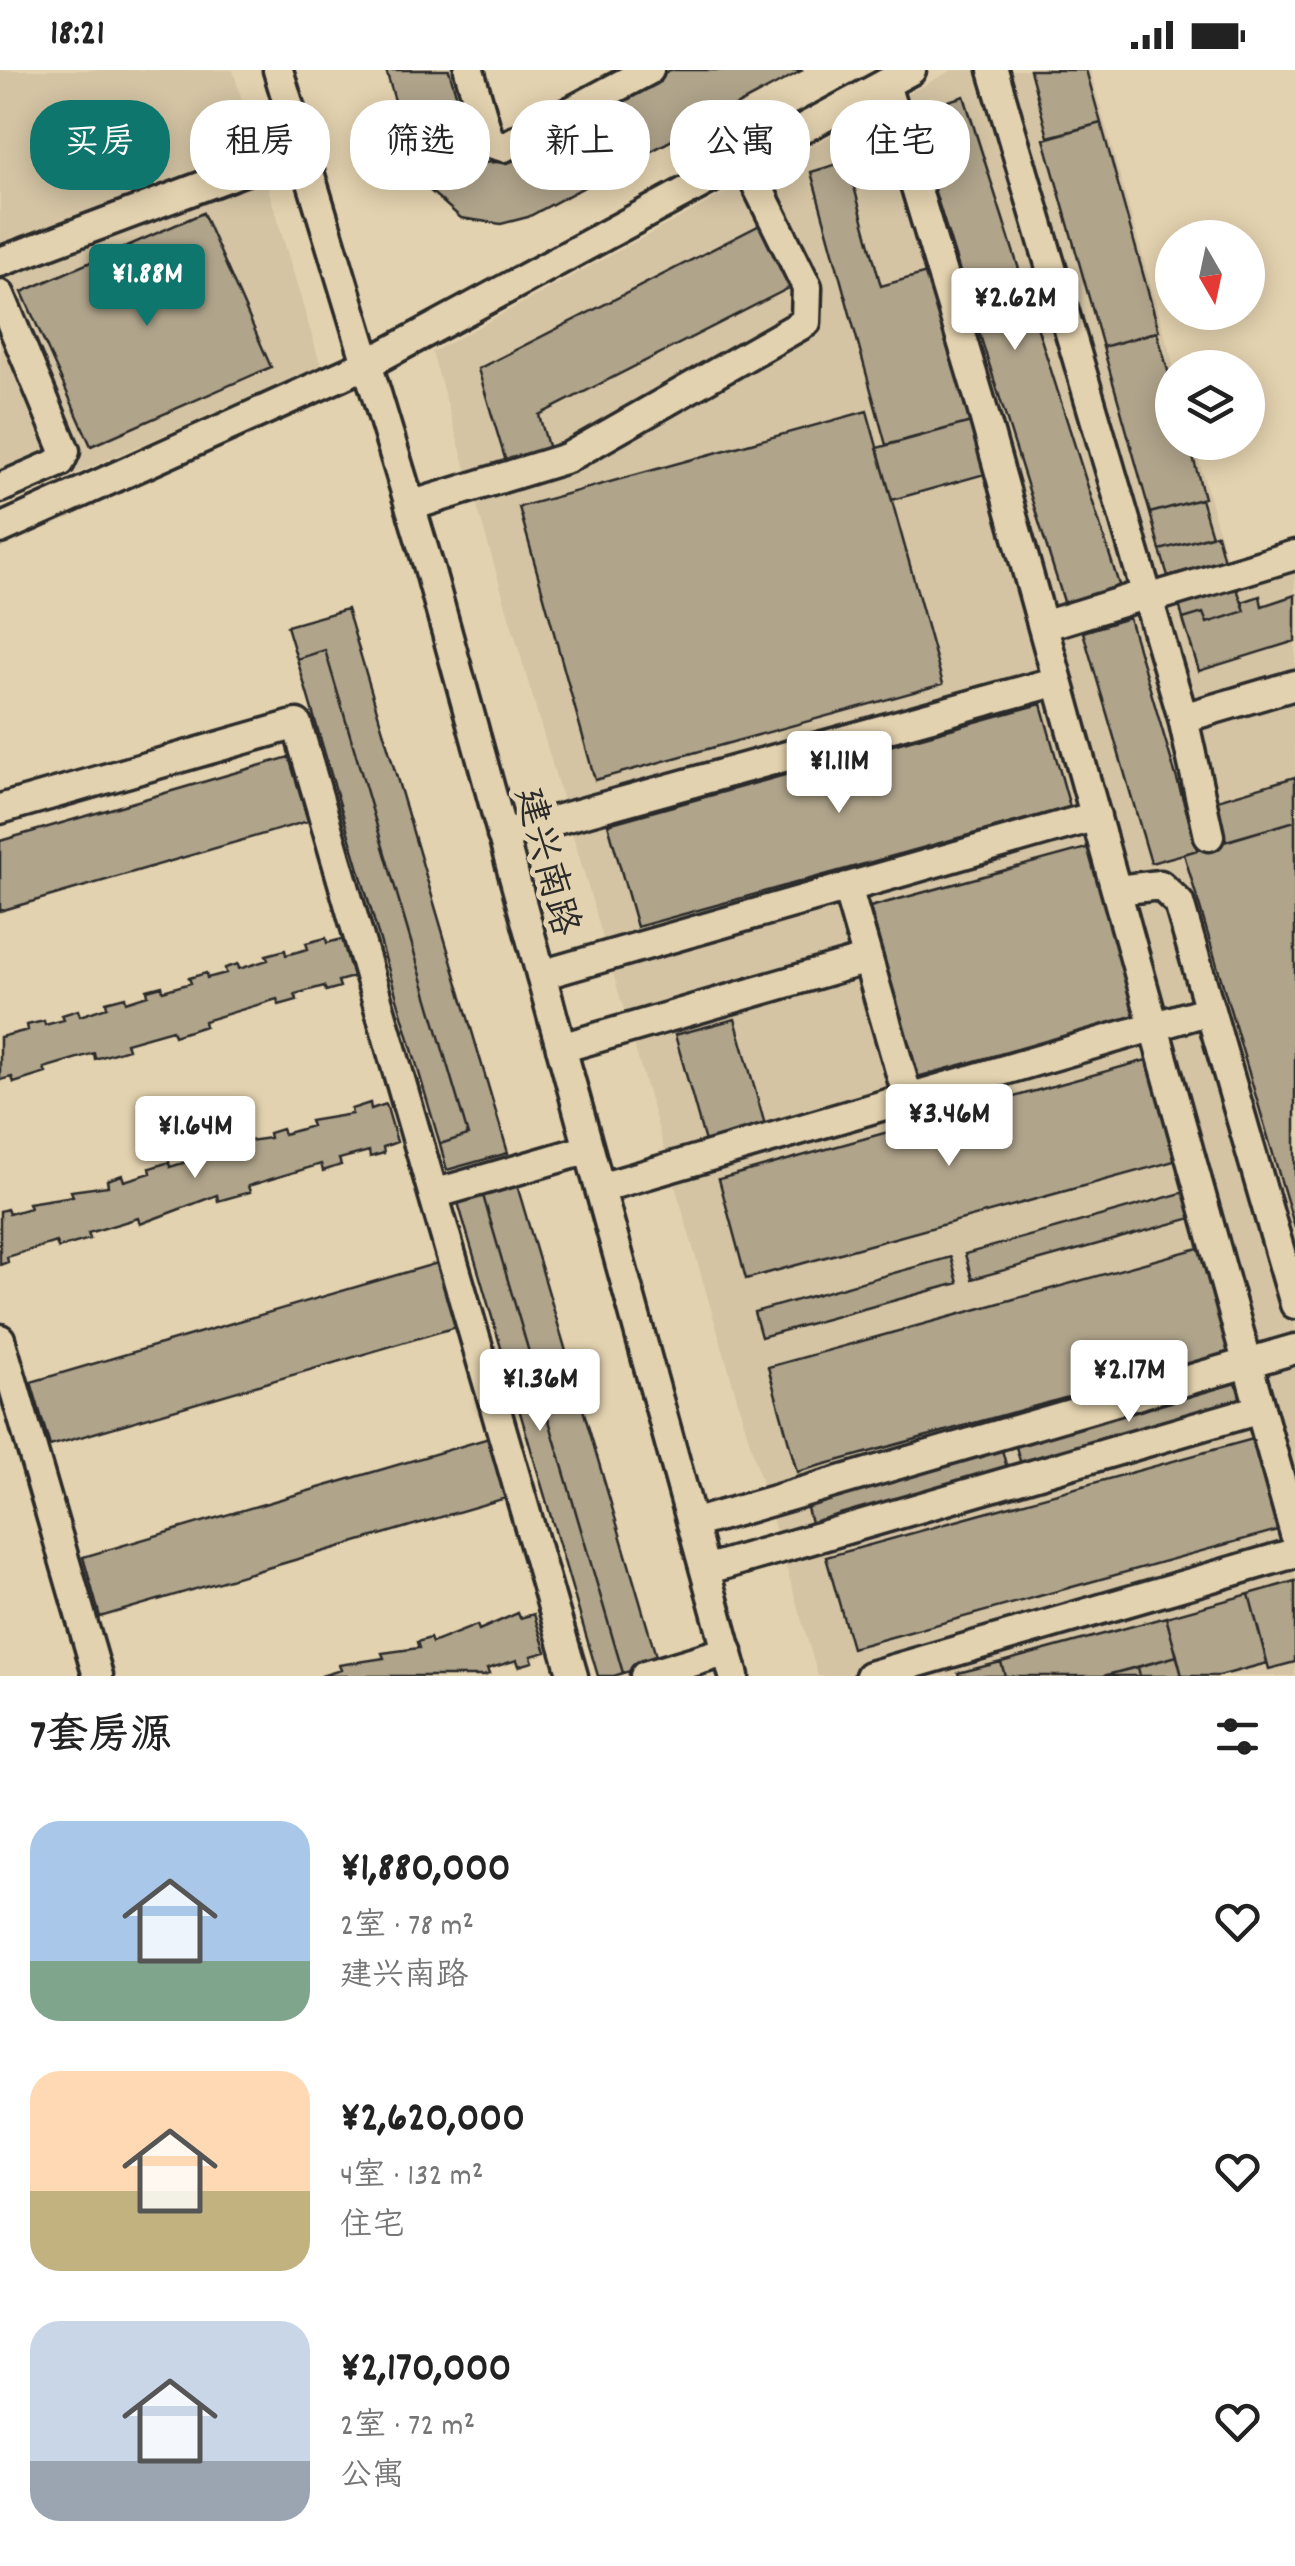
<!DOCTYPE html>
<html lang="zh">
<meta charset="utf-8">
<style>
body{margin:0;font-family:Dekko,"LXGW WenKai TC",sans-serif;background:#f6f6f6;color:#222;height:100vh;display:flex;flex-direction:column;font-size:38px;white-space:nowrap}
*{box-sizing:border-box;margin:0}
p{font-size:32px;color:#767676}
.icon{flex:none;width:55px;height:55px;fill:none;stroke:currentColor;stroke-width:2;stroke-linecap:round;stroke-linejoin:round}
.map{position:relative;height:1606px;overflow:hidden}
.panel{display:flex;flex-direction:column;background:#fff;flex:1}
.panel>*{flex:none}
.guide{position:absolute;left:30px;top:30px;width:1235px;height:90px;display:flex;gap:20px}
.needle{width:65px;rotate:171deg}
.tools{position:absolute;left:1155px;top:150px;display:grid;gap:20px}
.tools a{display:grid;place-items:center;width:110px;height:110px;border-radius:50%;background:#fff;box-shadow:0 5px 25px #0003;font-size:50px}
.price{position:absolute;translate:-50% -85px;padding:0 22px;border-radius:10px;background:#fff;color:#222;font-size:32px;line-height:65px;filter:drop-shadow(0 2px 5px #0008)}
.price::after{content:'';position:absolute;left:50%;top:60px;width:30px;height:22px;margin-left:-15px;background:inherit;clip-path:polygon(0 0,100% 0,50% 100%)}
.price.current{background:#0f766e;color:#fff}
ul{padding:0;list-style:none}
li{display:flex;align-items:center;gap:30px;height:250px;padding:0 30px}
li span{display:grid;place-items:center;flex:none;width:280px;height:200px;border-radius:30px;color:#555}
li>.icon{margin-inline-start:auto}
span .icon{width:120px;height:120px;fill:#fffc;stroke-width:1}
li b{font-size:42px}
h2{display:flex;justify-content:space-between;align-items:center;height:120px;padding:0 30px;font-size:42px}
.pill{padding:0 35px;border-radius:40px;background:#fff;box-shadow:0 5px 25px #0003;font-size:35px;line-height:90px}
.pill.current{background:#0f766e;color:#fff}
.status{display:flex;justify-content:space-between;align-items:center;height:70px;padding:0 50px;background:#fff;direction:ltr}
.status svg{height:28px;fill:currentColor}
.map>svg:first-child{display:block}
.built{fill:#d4c4a4}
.building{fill:#b0a48b;stroke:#2b2b2b;stroke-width:2.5}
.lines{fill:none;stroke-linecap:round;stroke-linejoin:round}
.minor-casing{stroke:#2b2b2b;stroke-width:35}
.minor{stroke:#e3d2af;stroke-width:28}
.labels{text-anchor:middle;stroke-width:10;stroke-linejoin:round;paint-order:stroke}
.street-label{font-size:38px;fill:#2b2b2b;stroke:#e3d2af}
</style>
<div class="status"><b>18:21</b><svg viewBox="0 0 49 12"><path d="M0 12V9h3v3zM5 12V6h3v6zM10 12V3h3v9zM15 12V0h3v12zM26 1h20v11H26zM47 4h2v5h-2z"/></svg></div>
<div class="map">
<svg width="1295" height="1606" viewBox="0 0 1295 1606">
<rect width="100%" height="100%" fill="#e3d2af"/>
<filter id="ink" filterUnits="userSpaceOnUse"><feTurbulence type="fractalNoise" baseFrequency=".01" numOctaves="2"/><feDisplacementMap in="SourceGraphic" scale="20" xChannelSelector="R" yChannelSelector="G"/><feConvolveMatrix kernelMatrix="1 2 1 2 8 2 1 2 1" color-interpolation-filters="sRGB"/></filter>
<g filter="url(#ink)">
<path class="built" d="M0,0H233L321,296L0,437Z
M952,0H1090L1174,297L1172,372L1194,373L1229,497L1295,478V1606H818L432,282Z"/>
<path class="building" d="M386,0H449L476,93L498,92L670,0H803L528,147L501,154L461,148L418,110Z
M1030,0H1086L1101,53L1048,67Z
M964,26L1121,521L1066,538L910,43Z
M1101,53L1159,261L1103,277L1044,69Z
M847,91L881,216L930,202L971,352L886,375L811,102Z
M203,143L271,297L91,376L22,222Z
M760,155L791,217L539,345L550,383L507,395L478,299Z
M1157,262L1172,315V372H1189L1204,428L1150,443L1103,277Z
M867,341L943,614L595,710L519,437Z
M971,352L985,404L892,430L877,378Z
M1201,429L1212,466L1160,480L1150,443Z
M1217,464L1224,491L1168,506L1160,480Z
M1236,516L1245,541L1207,553L1203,543L1183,549L1179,534Z
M1295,525V571L1199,601L1183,549L1203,543L1207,553L1245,541L1242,532L1260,526L1262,536Z
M347,539L508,1083L447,1100L440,1074L468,1065L325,580L297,589L287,556Z
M1129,548L1198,780L1151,793L1083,562Z
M325,580L468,1065L440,1074L297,589Z
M1041,634L1070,737L637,857L608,754Z
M289,687L308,751L0,841V771Z
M1295,707V751L1226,771L1214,731Z
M1295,751V1158L1184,784Z
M1090,777L1138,946L917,1007L870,837Z
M326,868L327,873L342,869L353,907L338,911L340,917L326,921L324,916L295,924L297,930L279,935L277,929L204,951L205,956L174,966L172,960L126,973L128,979L95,989L94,983L44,998L46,1003L14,1013L12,1007L0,1010V967L28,960L27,955L44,951L45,955L64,950L62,945L78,940L80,946L107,937L106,932L125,927L126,932L148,925L147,920L162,916L163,921L191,913L189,908L206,903L207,908L226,903L225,898L238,894L239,899L268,890L266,885L285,880L286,885L308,879L306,873Z
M735,949L765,1055L705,1072L675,965Z
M1150,989L1178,1090L746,1209L719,1109Z
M370,1033L371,1039L386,1034L397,1072L383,1077L384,1083L370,1087L369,1081L339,1089L341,1095L323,1101L321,1094L248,1116L250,1122L218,1131L217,1125L140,1154L138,1148L88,1163L90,1169L58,1178L56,1172L7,1187L8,1192L0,1195V1141L7,1139L9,1144L30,1138L28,1133L73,1126L71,1121L108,1116L107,1110L122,1105L124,1111L151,1103L150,1098L169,1092L170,1097L193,1090L191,1086L235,1078L234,1073L270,1068L269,1063L282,1059L284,1064L312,1056L310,1051L352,1044L351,1039Z
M516,1112L658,1593L623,1603L482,1122Z
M482,1122L623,1603L614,1606H598L457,1129Z
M1185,1122L1192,1148L972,1209L965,1184Z
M1202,1177L1231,1282L797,1402L768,1297Z
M951,1187L958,1213L761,1267L754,1242Z
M441,1192L460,1256L50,1376L31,1312Z
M1236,1312L1243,1337L1022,1398L1015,1373Z
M1260,1367L1285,1458L852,1578L826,1487Z
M489,1368L506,1428L100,1547L83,1487Z
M1001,1376L1008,1402L812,1456L805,1431Z
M1295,1511V1592L1269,1599L1249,1524Z
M1249,1524L1267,1593L1219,1606H1182L1166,1547Z
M518,1543L520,1548L534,1544L546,1582L531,1586L533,1592L519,1596L517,1590L487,1599L489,1604L484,1606H321L341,1600L339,1595L384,1588L382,1583L419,1578L417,1572L430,1568L432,1573L477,1555L479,1560Z
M1166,1547L1177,1586L1103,1606H1005L1001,1592Z
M1177,1586L1182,1606H1140L1138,1597Z
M1001,1592L1005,1606H959L958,1603Z
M1138,1597L1140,1606H1103Z"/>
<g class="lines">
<g class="minor-casing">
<path id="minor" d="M278,0L430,501L734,1606
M469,0L490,73L504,77L649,0
M993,0L1183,648L1209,766
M885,14L979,327L1295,1464
M0,192L302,79
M0,225L65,381L60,392L0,418
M410,436L567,388L806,252L807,217L744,89
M0,459L367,294L911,0
M1148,529L1295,485
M1043,556L1147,524
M1183,648L1295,615
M0,739L297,654L573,1606
M502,765L1058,611
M847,817L908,1028
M1117,820L1160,815L1179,833L1295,1234
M541,905L1096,746
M561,978L868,889
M600,1118L1210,940
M434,1124L589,1079
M0,1269L98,1606
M692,1454L1295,1279
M705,1500L1260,1339
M645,1606L728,1581
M870,1606L1295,1483"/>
</g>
<use href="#minor" class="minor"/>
</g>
</g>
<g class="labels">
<g class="street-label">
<text transform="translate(549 791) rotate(75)" y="13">建兴南路</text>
</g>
</g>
</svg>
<div class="tools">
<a><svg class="needle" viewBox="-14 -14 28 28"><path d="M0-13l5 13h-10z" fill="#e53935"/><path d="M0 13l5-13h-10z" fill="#767676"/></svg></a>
<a><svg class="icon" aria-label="layers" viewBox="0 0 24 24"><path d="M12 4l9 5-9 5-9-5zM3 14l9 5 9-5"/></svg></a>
</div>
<b class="price current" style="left:147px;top:259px">¥1.88M</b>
<b class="price" style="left:1015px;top:283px">¥2.62M</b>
<b class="price" style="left:839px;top:746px">¥1.11M</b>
<b class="price" style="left:949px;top:1099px">¥3.46M</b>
<b class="price" style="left:195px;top:1111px">¥1.64M</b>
<b class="price" style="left:1129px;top:1355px">¥2.17M</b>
<b class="price" style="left:540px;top:1364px">¥1.36M</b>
<div class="guide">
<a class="pill current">买房</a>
<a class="pill">租房</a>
<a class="pill">筛选</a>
<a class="pill">新上</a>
<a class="pill">公寓</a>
<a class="pill">住宅</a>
</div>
</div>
<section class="panel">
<h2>7套房源<svg class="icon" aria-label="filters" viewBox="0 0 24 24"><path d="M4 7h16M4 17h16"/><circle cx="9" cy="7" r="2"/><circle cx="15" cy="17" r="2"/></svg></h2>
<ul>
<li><span style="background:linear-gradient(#a9c7e8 70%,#7fa58c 0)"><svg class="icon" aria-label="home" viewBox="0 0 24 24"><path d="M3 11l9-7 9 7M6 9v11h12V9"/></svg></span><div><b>¥1,880,000</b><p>2室 · 78 m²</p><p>建兴南路</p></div><svg class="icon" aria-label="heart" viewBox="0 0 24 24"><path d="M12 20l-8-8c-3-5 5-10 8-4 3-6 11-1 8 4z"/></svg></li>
<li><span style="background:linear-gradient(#ffd9b3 60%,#c2b280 0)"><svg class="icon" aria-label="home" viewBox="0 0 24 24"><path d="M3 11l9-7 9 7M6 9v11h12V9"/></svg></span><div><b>¥2,620,000</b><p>4室 · 132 m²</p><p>住宅</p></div><svg class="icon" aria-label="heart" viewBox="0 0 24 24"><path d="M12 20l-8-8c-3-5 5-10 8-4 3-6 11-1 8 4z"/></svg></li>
<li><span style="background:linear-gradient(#c9d6e8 70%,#9aa5b1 0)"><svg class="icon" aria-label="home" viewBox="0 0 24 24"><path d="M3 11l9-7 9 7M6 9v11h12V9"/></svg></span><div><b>¥2,170,000</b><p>2室 · 72 m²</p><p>公寓</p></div><svg class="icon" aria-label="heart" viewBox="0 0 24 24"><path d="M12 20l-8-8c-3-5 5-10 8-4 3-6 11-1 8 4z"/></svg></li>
</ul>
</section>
